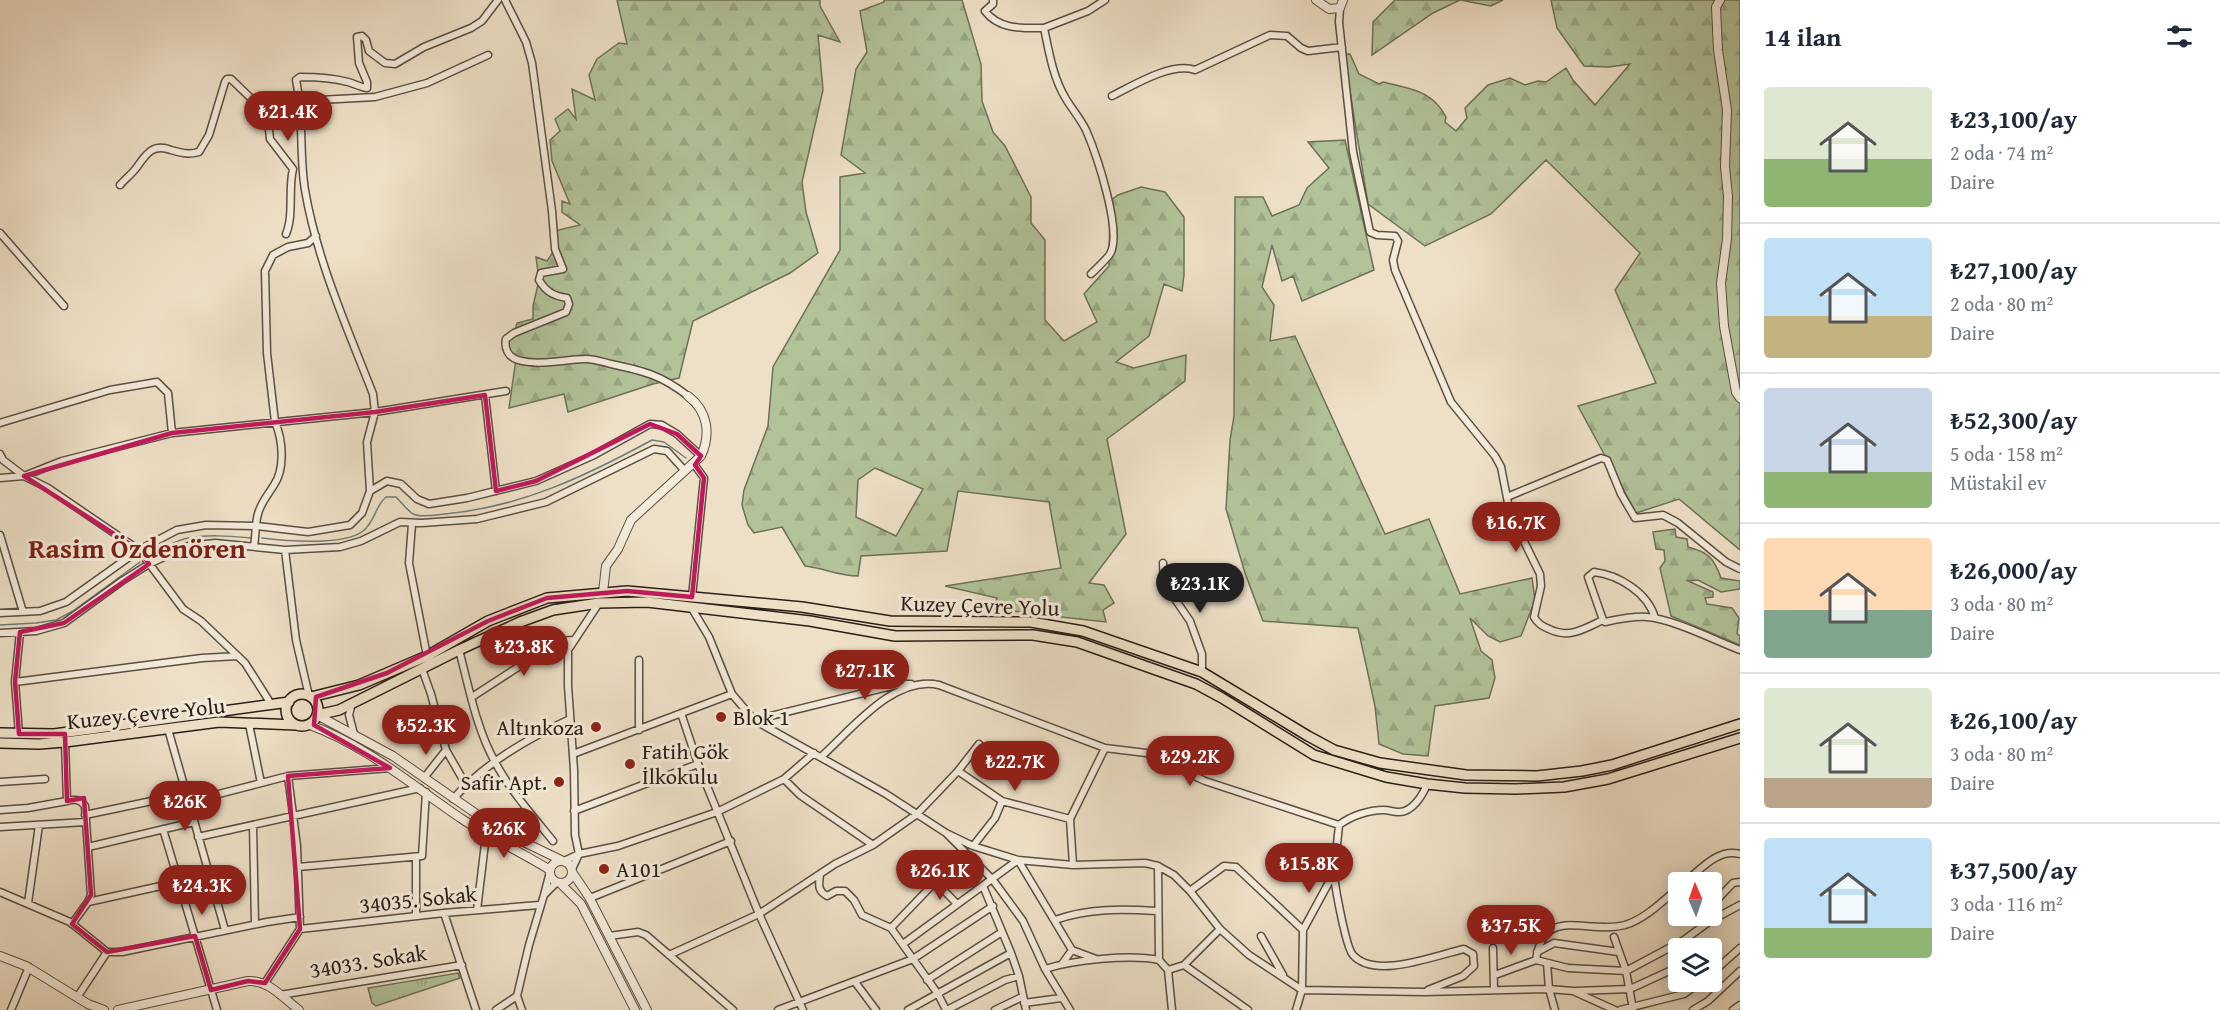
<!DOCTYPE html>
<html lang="tr">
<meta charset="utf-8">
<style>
body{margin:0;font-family:"Gentium Book Plus",serif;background:#f6f6f7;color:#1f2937;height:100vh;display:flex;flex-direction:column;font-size:22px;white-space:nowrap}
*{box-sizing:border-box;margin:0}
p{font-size:20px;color:#747a83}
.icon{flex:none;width:33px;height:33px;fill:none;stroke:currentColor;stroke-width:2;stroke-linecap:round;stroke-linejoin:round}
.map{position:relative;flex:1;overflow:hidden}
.panel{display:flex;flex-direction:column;background:#fff;width:480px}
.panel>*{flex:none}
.needle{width:39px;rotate:358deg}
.tools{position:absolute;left:1668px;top:872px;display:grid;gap:12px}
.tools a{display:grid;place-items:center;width:54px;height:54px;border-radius:6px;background:#fff;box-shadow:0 3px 15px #0003;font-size:30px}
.price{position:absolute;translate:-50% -51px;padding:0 14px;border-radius:21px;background:#8f2418;color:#fff;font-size:20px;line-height:39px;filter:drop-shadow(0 2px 3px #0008)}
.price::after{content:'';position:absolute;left:50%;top:36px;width:18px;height:14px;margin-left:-9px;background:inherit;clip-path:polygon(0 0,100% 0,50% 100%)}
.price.active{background:#222;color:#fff}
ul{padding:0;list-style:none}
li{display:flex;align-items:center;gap:18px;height:150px;padding:0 24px}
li+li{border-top:2px solid #e0e1e3}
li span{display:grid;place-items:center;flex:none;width:168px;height:120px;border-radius:6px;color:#555}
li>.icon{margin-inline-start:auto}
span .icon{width:72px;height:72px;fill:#fffc;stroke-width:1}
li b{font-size:26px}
h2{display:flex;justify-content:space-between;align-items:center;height:72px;padding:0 24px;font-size:26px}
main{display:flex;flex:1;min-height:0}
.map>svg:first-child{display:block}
.grass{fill:url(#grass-tufts);stroke:#6e7158;stroke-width:1.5}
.forest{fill:url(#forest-firs);stroke:#6e7158;stroke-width:1.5;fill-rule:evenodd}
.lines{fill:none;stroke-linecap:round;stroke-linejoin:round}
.stream{stroke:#6e7d78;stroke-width:1.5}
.minor-casing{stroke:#5b4f42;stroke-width:9}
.tertiary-casing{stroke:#5b4f42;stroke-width:10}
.primary-casing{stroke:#2a1f16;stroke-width:12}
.minor{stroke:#f4ebdb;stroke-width:6}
.tertiary{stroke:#f4ebdb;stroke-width:8}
.primary{stroke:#eee0c7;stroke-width:9}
.marked{fill:none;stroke:#c2185b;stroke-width:4.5;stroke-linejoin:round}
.poi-dot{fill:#8f2418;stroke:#f4ebdb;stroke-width:2}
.labels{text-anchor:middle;stroke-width:6;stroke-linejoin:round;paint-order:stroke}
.street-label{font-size:22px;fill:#2a1f16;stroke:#f4ebdb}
.poi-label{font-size:22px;fill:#2a1f16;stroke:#f4ebdb;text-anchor:start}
.district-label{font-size:28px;font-weight:bold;fill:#7a1f14;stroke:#f4ebdb}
</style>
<main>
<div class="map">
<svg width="1740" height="1010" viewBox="0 0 1740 1010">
<defs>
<pattern id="grass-tufts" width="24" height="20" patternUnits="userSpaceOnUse" patternTransform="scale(1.5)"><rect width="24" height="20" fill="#b2c39a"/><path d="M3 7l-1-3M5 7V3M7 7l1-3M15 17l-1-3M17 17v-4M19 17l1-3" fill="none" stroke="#99a784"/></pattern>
<pattern id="forest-firs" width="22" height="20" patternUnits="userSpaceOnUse" patternTransform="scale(1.5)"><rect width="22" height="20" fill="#b2c39a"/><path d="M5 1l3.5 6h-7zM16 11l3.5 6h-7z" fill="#99a784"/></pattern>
</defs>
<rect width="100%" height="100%" fill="#eee0c7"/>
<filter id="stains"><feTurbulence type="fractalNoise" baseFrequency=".00333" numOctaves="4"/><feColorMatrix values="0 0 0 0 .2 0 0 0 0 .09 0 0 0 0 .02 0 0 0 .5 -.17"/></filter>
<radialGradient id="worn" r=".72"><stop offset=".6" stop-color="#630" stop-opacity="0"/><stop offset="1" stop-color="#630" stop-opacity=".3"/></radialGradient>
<path class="grass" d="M458,973L460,978L376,1006L372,1003L368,988Z"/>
<path class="forest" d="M617,0H820V6L840,42L818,35L823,90L802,182L806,212L818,253L790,273L693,321L679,378L653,384L568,412L564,394L509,408L516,359L508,354L506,339L514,333L517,323L533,319V306L539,280L536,257L547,261L555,249L554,231L580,225L562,212V201L570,204L552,161L550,140L560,131L555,119L568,109L576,119L572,89L595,100L589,75L597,59L619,43L627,44Z
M884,0H962L981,64L982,101L993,132L1005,146L1031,197V223L1045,240V320L1064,341L1097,322L1084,294L1109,266L1110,201L1118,195L1141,187L1165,192L1184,217V275L1182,291L1164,284L1149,336L1116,362L1134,368L1186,355L1185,381L1107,439L1126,534L1089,583L1104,585L1114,603L1103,610L1106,622L1061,617L1028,611L992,613L997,598L945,586L1061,568L1049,502L958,491L947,551L861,556L858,576C839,576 824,568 805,566L782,527L754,533L748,525L742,505L744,490L768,426L773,367L840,250V177L865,173L841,155L856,69L867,52L860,11L884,2ZM875,468L923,489L896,536L856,517L858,480Z
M1395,0H1503L1491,6L1460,0L1433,13L1372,55L1373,22Z
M1551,0H1740V550L1679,499L1636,513L1578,406L1656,383L1615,290L1640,253L1546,160L1491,214L1425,246L1368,204L1344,54H1350L1359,74L1379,84L1383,82C1410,89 1432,90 1446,117L1445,122L1456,131L1467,118L1465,108L1488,85L1510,78L1525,85L1538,81L1546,82L1566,68L1573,80L1595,105L1630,64L1609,67L1584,66L1557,28Z
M1345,140L1374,270L1302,301L1293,276L1282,281L1272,245L1262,287L1274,305L1270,341L1295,336L1385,534L1429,519L1460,594L1532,578L1535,600L1521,636L1500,642L1488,636L1470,618L1481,651L1492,660L1495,678L1489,698L1435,706L1428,756L1403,754L1379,744L1375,706L1358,628L1263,621L1245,573L1226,509L1230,440L1234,416L1235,197H1263L1272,216L1299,205L1307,188L1329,168L1308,142Z
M1675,529L1676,537L1687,539L1688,547C1708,552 1714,558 1721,578L1740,581V589L1721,592L1698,580L1688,581L1713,592V597L1705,598L1707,604L1732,608L1739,618L1737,634L1740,636V645L1671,616L1660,568L1665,561L1664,550L1656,549L1653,532Z"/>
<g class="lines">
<path class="stream" d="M262,538C286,541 344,546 363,531C375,522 375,506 386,497H396C401,502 407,510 413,514C421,518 435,515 445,514C521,507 586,476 652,440L664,442L686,458
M149,556C160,551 172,542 184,539C206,534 229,536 251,538
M0,625L36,623L56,620L73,611L140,562"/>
<g class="minor-casing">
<path id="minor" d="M505,0L526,42L532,63L552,211L555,249L563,269L541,273L539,280C546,292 554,296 567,298L569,304L566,312L514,333L506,339C504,348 508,357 518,360C539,366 562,360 584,359C593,358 602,362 611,364C644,371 661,375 688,396
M993,0V4L985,11C999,30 1023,28 1044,28
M1340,8L1339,22L1353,152L1370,232L1377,235L1395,236L1398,241L1393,260L1395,270L1451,402L1495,456L1501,467L1508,503L1517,527L1540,574L1541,586L1534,617C1538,624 1542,626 1549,629C1569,639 1584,629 1603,620L1605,622C1619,619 1633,616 1647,617C1673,619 1714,640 1740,650
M1112,96C1134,85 1171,62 1195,70L1270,35L1287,36L1301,48L1308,51L1342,47
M268,120L301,101L375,97L427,83L488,55
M120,185C125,179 132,174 137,167C146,154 153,143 171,150C182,153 188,155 199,152L209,135L225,82L227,79H231L262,109L268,120L270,139L293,169C288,190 294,215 286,234
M0,233L64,306
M1091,274C1097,268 1105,261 1110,254C1123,232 1096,153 1086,130C1080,118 1072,109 1066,99C1053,78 1049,52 1044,28L1088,11L1105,0
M485,395L496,491
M0,423L110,390L157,382L168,393L172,433
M0,454L3,460L24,476L48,488L139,550L183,609L201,621L245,663L271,704
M0,478L24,476L62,461L172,433L375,412L506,391
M370,491L367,442L375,412L373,394C347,327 317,261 305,190C299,154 304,117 296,80L300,77C315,77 333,78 348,82C355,84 360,87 367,88V82L359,63L357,37L362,36L366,40L369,51L385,63L395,64L424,47L471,28L482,21L498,0
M1507,497L1601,458L1607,460L1621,494L1635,518L1663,515L1678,523L1726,562L1740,569
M412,524L409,563L427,656
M0,535L23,612
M254,546C256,535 255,523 258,514C261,502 268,495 274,485C285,469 283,440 275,422L267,353L265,271L273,255L288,247L308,243L316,236
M285,550L296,640L309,696
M1163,563L1164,583L1190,621L1202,654V672
M692,597L704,478L694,464
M691,607L709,637L732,694L754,720L886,794L946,833L993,880L1023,921L1045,969L1070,1010
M0,613L40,611L66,602L139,550L177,530L206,525L257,526L308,532L350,525L362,513L370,491L387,481L401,484L417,499L429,504L467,498L536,481L592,456L650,424L662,425L677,434L701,456
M1603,620L1588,577L1594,572C1619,575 1648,593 1655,618
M0,633L36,631L64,623L122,581L149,564L188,546L215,543L285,550L340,547L361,541L400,522L422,523L477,519L546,502L654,449L667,451L685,471
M459,650C469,687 476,728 495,762C510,790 532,815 553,841
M422,669L431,694L446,750L466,785
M15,682L202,658L238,656
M472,697L558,641L574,640
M352,703L349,715L354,734
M681,713L698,764L759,914L803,1010
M754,720L900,684H911
M249,724L261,783
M168,729L225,930
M639,730V660
M19,734L15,682L20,632
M65,742L67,801C75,799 80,799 85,806L91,895L88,902L72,924
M573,754L732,694
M821,757C852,729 894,675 939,685L1105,748
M958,771L1002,801L1070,819
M424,778L446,750
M784,779L800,795L873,845
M0,782L45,779
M453,799C485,763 527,739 570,719
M188,802L288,776L390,768
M0,810L28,808L67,801
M574,811L698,764
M85,815L185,794
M253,825L255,924
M0,827L86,822
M163,829L217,1010
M946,833L973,846L1018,860L1073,865L1145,863L1158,866L1174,875L1190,891L1220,929L1249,955L1302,990L1424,992L1549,989L1573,991L1615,1010
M198,837L420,788
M973,846L995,818L1002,801
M88,847L194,822
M416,858V916
M1018,860L1072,950L1062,964
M564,861L579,854L618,846L717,812L784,779L814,753
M1073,865L1070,819L1105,748L1146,753L1205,781L1339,825
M1158,866L1159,960L1168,970L1172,1010
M298,867L422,856L426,792
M572,869L579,854L575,835L574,770L568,686V650L599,603
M917,869L935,881L957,904
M550,872L544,895L557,882
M820,874C819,885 817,890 827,896L836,891H845L854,900L862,915L891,928L938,994L946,1010
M1334,874C1335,887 1346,948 1353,955C1375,980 1436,955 1464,949L1473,954L1474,966L1463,976L1428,990
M1685,882C1701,869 1718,848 1740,854
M983,886L1011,953L1019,976L1026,1010
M1190,891L1224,866L1236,867L1303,930
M0,892L70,922L107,952
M590,898L731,841
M88,902L179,882
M28,903L39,825
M1712,905L1733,883L1740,882
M477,910L486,835
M444,913L476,1010
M1700,915V919L1710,921
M1055,920C1089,908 1122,909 1157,911
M891,928L964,852
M300,929L444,913L539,905
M609,936L638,932L646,935L733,1010
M1261,936L1283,975
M1614,937L1626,971L1633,1009
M903,944L1018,860
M1493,948L1494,990
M1711,948L1715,946
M1072,950L1096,959
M1537,952L1554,943L1619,952
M669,955L759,914L835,864L873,845L917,814L958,771L979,744
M1536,960C1544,904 1587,935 1625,925C1645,919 1663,901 1678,888
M1547,963L1549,989L1555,1010
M1184,965L1248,1010
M1045,969C1073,960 1130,954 1159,960
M1168,970L1184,965L1220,929
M1712,973L1740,948
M1495,975L1536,960L1568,968L1626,971L1684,940L1710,921L1740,905
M927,980L1002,932
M855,982L876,1010
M265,983L300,929L297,846L288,776
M1576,991L1630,989L1678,967
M280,995L462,965
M78,996L107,952H122L267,922L300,917
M1024,1003L1061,998
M11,1010L29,967
M496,1010L517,996
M522,1010L517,996L529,945L544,895
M778,1010L913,959L993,906
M908,1010L1011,953
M947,1010L1005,980L1019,976
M995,1010L1022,997
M1296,1010L1302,990L1303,930L1334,873L1339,825C1351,816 1368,810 1384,810C1389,810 1393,812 1398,812C1412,813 1423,795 1427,784
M1620,1010L1684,994L1702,981
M1693,1010L1708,1001L1740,971
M1733,1010L1740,1005"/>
</g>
<g class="tertiary-casing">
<path id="tertiary" d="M1316,0L1329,9L1340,8L1343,0
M1720,0L1716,7L1718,50L1727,110L1725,167L1728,196L1727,239L1721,283L1724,326L1736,392L1740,398
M603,592L606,566L618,549L631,520L701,456C711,434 708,411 688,396
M317,715L393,756L501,831L561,860
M310,725C367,746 413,786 462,819C490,838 521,852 550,870
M550 872a11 11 0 1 1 22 0a11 11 0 1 1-22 0Z
M572,872L589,897L647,1010
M560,883L581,904L635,1010
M0,956L26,966L88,1004L104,1010
M118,1010L248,981C269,980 283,998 299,1010"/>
</g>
<g class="primary-casing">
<path id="primary" d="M286 710a16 16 0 1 1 32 0a16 16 0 1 1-32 0Z
M311,697L359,685L427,656L488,621L547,598L627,591L802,607L890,621L1031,622L1083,631L1202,672L1308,736L1334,750L1380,763L1466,775L1537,776L1582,771L1612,765L1740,724
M317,715L339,710L459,650L520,622L553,610L599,603L647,602L810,621L895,636L1033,635L1077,642L1196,684L1222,698L1314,755L1386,777L1427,784L1465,788L1516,789L1564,787L1608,779L1740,738
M0,733L54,734L289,702
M0,743L39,744L65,742L219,722L296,725"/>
</g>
<use href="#minor" class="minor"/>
<use href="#tertiary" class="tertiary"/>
<use href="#primary" class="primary"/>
</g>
<path class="marked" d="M485,395L496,491L536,481L650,424L677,434L701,456L695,465L704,478L692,597L627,591L547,598L488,621L387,673L316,697L314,725L390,768L288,776L300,929L265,983L248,981L211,990L195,936L107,952L72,924L91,895L84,798L67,801L65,734H19L15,682L20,632L64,623L149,564L139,550L24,476L172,433L375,412Z"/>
<g class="poi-dot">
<circle cx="721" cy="717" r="6"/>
<circle cx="596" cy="727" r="6"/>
<circle cx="630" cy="764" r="6"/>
<circle cx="559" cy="782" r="6"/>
<circle cx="604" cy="869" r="6"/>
</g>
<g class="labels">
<g class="street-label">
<text transform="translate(980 605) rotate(2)" y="8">Kuzey Çevre Yolu</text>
<text transform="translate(146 713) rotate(-6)" y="8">Kuzey Çevre Yolu</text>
<text transform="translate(418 899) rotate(-6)" y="8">34035. Sokak</text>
<text transform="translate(368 961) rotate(-9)" y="8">34033. Sokak</text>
</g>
<g class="poi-label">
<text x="733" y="725">Blok 1</text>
<text x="584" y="735" text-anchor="end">Altınkoza</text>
<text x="642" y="759">Fatih Gök<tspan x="642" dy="25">İlkokulu</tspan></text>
<text x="547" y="790" text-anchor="end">Safir Apt.</text>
<text x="616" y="877">A101</text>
</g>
<g class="district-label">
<text x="137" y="558">Rasim Özdenören</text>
</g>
</g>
<rect width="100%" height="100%" filter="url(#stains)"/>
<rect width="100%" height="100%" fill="url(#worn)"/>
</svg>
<div class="tools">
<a><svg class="needle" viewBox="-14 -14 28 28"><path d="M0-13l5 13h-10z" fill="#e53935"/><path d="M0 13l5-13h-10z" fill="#747a83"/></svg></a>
<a><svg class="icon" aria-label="layers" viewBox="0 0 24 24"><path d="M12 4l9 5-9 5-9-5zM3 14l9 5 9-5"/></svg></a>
</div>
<b class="price" style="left:288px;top:142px">₺21.4K</b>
<b class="price" style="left:1516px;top:553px">₺16.7K</b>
<b class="price active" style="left:1200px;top:614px">₺23.1K</b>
<b class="price" style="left:524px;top:677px">₺23.8K</b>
<b class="price" style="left:865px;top:701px">₺27.1K</b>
<b class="price" style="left:426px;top:756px">₺52.3K</b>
<b class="price" style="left:1190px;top:787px">₺29.2K</b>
<b class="price" style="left:1015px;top:792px">₺22.7K</b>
<b class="price" style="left:185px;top:832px">₺26K</b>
<b class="price" style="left:504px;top:859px">₺26K</b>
<b class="price" style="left:1309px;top:894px">₺15.8K</b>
<b class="price" style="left:940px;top:901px">₺26.1K</b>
<b class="price" style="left:202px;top:916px">₺24.3K</b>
<b class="price" style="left:1511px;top:956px">₺37.5K</b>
</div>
<section class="panel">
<h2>14 ilan<svg class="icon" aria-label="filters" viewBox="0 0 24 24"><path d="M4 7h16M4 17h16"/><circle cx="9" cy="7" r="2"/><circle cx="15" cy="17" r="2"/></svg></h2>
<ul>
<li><span style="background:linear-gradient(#dfe7d0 60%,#8fb573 0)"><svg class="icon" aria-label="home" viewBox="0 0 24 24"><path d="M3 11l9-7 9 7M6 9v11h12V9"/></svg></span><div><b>₺23,100/ay</b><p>2 oda · 74 m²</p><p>Daire</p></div></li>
<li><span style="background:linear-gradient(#bfe0f5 65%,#c2b280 0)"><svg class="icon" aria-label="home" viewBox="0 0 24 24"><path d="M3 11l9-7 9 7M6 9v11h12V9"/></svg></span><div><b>₺27,100/ay</b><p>2 oda · 80 m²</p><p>Daire</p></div></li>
<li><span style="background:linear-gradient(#c9d6e8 70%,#8fb573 0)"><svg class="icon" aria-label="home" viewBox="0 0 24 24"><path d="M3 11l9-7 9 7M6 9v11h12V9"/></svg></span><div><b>₺52,300/ay</b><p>5 oda · 158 m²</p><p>Müstakil ev</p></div></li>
<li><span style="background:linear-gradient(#ffd9b3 60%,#7fa58c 0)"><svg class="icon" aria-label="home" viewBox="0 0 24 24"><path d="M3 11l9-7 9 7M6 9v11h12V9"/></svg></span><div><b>₺26,000/ay</b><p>3 oda · 80 m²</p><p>Daire</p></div></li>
<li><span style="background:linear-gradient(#dfe7d0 75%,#b9a48a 0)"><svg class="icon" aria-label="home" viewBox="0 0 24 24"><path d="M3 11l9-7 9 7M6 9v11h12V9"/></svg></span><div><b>₺26,100/ay</b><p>3 oda · 80 m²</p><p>Daire</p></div></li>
<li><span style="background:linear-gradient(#bfe0f5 75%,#8fb573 0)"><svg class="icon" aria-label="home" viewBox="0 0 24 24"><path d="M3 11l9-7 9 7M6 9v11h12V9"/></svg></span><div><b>₺37,500/ay</b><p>3 oda · 116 m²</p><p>Daire</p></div></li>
</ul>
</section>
</main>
